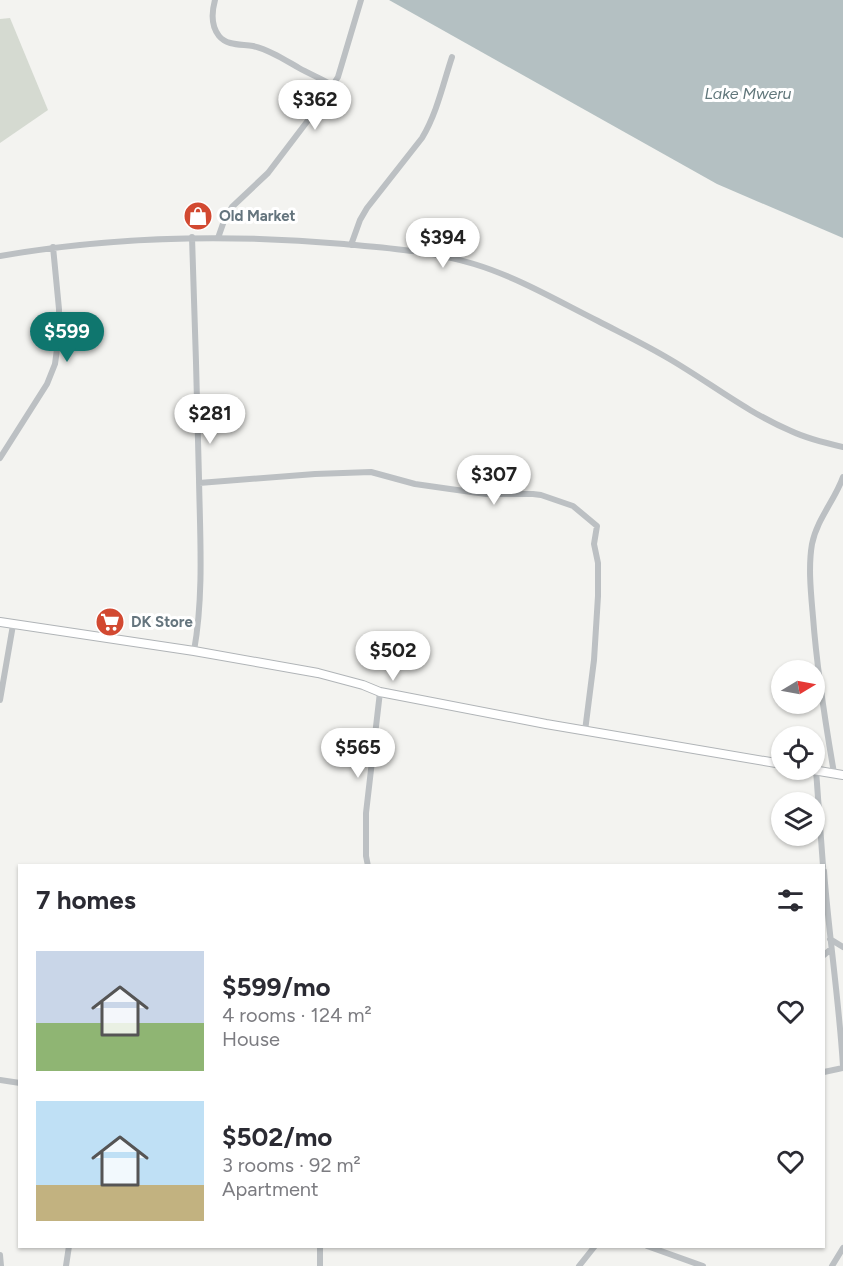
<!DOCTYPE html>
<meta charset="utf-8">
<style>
body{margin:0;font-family:Figtree,sans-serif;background:#f2f2f3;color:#2b2b33;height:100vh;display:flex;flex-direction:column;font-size:22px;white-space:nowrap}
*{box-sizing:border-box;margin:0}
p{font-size:20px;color:#7c7c81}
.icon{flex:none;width:33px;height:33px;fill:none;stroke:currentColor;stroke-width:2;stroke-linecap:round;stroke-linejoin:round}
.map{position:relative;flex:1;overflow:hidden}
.panel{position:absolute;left:18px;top:864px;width:807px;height:384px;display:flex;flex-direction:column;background:#fff;border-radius:0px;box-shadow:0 2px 4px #0004}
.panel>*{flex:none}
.needle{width:39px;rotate:80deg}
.controls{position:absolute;left:771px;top:660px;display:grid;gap:12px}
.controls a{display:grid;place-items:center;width:54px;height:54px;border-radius:50%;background:#fff;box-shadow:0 2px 4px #0004;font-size:30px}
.price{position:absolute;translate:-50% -51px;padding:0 14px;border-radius:21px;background:#fff;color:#222;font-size:20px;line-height:39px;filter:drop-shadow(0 2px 3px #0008)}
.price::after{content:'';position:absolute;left:50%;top:36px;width:18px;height:14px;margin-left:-9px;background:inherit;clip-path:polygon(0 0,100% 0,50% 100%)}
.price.active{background:#0f766e;color:#fff}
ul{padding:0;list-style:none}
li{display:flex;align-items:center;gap:18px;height:150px;padding:0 18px}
li span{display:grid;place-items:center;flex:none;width:168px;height:120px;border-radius:0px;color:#555}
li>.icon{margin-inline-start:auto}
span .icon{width:72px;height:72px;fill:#fffc;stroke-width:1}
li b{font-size:26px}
h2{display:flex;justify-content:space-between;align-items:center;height:72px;padding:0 18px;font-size:26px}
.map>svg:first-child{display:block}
.green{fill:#d5dad1}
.water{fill:#b4c0c2}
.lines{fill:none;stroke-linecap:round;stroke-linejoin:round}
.major-casing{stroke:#b0b4b7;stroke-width:10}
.minor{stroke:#bcc0c3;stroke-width:6}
.major{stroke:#fff;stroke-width:8}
.labels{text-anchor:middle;stroke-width:6;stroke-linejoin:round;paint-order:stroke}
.poi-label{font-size:15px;font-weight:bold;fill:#65757e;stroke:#fff;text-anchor:start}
.water-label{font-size:16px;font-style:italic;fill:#61777b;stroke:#fff}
</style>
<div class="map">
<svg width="843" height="1266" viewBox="0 0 843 1266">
<rect width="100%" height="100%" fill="#f3f3f0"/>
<path class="green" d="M10,18L48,110L0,143V19Z"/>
<path class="water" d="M389,0H843V238L717,184Z"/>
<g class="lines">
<g class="major-casing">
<path id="major" d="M0,622L194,651L318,673L363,685L380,692L546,724L782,764
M813,770L843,775"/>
</g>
<path class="minor" d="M215,0C212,11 211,26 219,36C227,46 242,44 253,46C270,50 285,60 299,68C310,74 322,79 332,85
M192,237C195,318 197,398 199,479C200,536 204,595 194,651
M218,238L225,218L232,207L268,173L322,102L338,77L361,0
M351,245L360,220L367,208L422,138C437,113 443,84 452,57
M0,256C114,236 229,234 344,244C388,248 431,251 474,264C517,277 558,301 598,321C621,333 644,344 666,357C708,381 746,412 791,431C808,439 825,443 843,447
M0,458L47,384L55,364L59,334V309L53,247
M199,483L315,474L371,472L415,484L450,489L486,494H533L541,495L573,506L597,526L594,544L598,563V596L594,660L585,731
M0,700L13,625
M816,770L823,866
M834,773C825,721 817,670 813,617C811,594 808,567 812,544C817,519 835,500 843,477
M368,866L366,856V813L380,692
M824,871C829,936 839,1001 843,1066
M830,939L843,947
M824,955L831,949
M824,1072L843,1068
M0,1080L20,1083
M320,1246V1266
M647,1246L703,1266
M0,1255L1,1266
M66,1266L69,1246
M579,1266L595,1246
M832,1266L843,1248"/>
<use href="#major" class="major"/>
</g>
<defs>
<g id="shop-disc" transform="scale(1.5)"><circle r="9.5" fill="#d24931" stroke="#fff"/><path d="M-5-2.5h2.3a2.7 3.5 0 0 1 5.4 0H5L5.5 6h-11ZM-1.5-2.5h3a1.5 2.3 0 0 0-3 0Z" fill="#fff"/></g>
<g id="supermarket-disc" transform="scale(1.5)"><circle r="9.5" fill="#d24931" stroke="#fff"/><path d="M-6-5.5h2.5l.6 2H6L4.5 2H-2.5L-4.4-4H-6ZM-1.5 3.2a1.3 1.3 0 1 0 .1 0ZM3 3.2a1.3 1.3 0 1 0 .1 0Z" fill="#fff"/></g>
</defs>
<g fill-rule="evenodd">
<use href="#shop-disc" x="198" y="216"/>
<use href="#supermarket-disc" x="110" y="622"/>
</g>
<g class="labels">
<g class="poi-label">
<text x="219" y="221">Old Market</text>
<text x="131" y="627">DK Store</text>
</g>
<g class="water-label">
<text x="748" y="99">Lake Mweru</text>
</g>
</g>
</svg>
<div class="controls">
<a><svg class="needle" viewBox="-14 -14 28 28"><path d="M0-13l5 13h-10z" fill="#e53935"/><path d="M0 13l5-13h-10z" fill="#7c7c81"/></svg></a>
<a><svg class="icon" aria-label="locate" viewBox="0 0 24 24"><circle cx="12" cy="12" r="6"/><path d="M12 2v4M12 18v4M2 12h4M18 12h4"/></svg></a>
<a><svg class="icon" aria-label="layers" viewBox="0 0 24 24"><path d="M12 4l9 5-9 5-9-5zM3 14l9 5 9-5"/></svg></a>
</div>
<b class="price" style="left:315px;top:131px">$362</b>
<b class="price" style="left:443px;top:269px">$394</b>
<b class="price active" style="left:67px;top:363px">$599</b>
<b class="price" style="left:210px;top:445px">$281</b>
<b class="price" style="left:494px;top:506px">$307</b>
<b class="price" style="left:393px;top:682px">$502</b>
<b class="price" style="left:358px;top:779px">$565</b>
<section class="panel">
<h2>7 homes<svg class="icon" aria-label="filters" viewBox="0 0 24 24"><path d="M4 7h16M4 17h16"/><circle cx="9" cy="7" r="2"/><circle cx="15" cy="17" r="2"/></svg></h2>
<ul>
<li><span style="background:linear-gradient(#c9d6e8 60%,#8fb573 0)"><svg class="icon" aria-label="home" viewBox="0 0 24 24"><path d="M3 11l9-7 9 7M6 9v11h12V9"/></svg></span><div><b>$599/mo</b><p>4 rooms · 124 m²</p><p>House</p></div><svg class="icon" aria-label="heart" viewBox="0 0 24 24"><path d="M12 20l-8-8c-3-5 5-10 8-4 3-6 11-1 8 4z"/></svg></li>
<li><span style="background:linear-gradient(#bfe0f5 70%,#c2b280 0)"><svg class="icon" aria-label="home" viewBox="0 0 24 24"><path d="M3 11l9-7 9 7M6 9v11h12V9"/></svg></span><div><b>$502/mo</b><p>3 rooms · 92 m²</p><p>Apartment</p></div><svg class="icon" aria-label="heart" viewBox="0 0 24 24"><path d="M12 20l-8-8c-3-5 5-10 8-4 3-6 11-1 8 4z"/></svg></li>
</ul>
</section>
</div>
